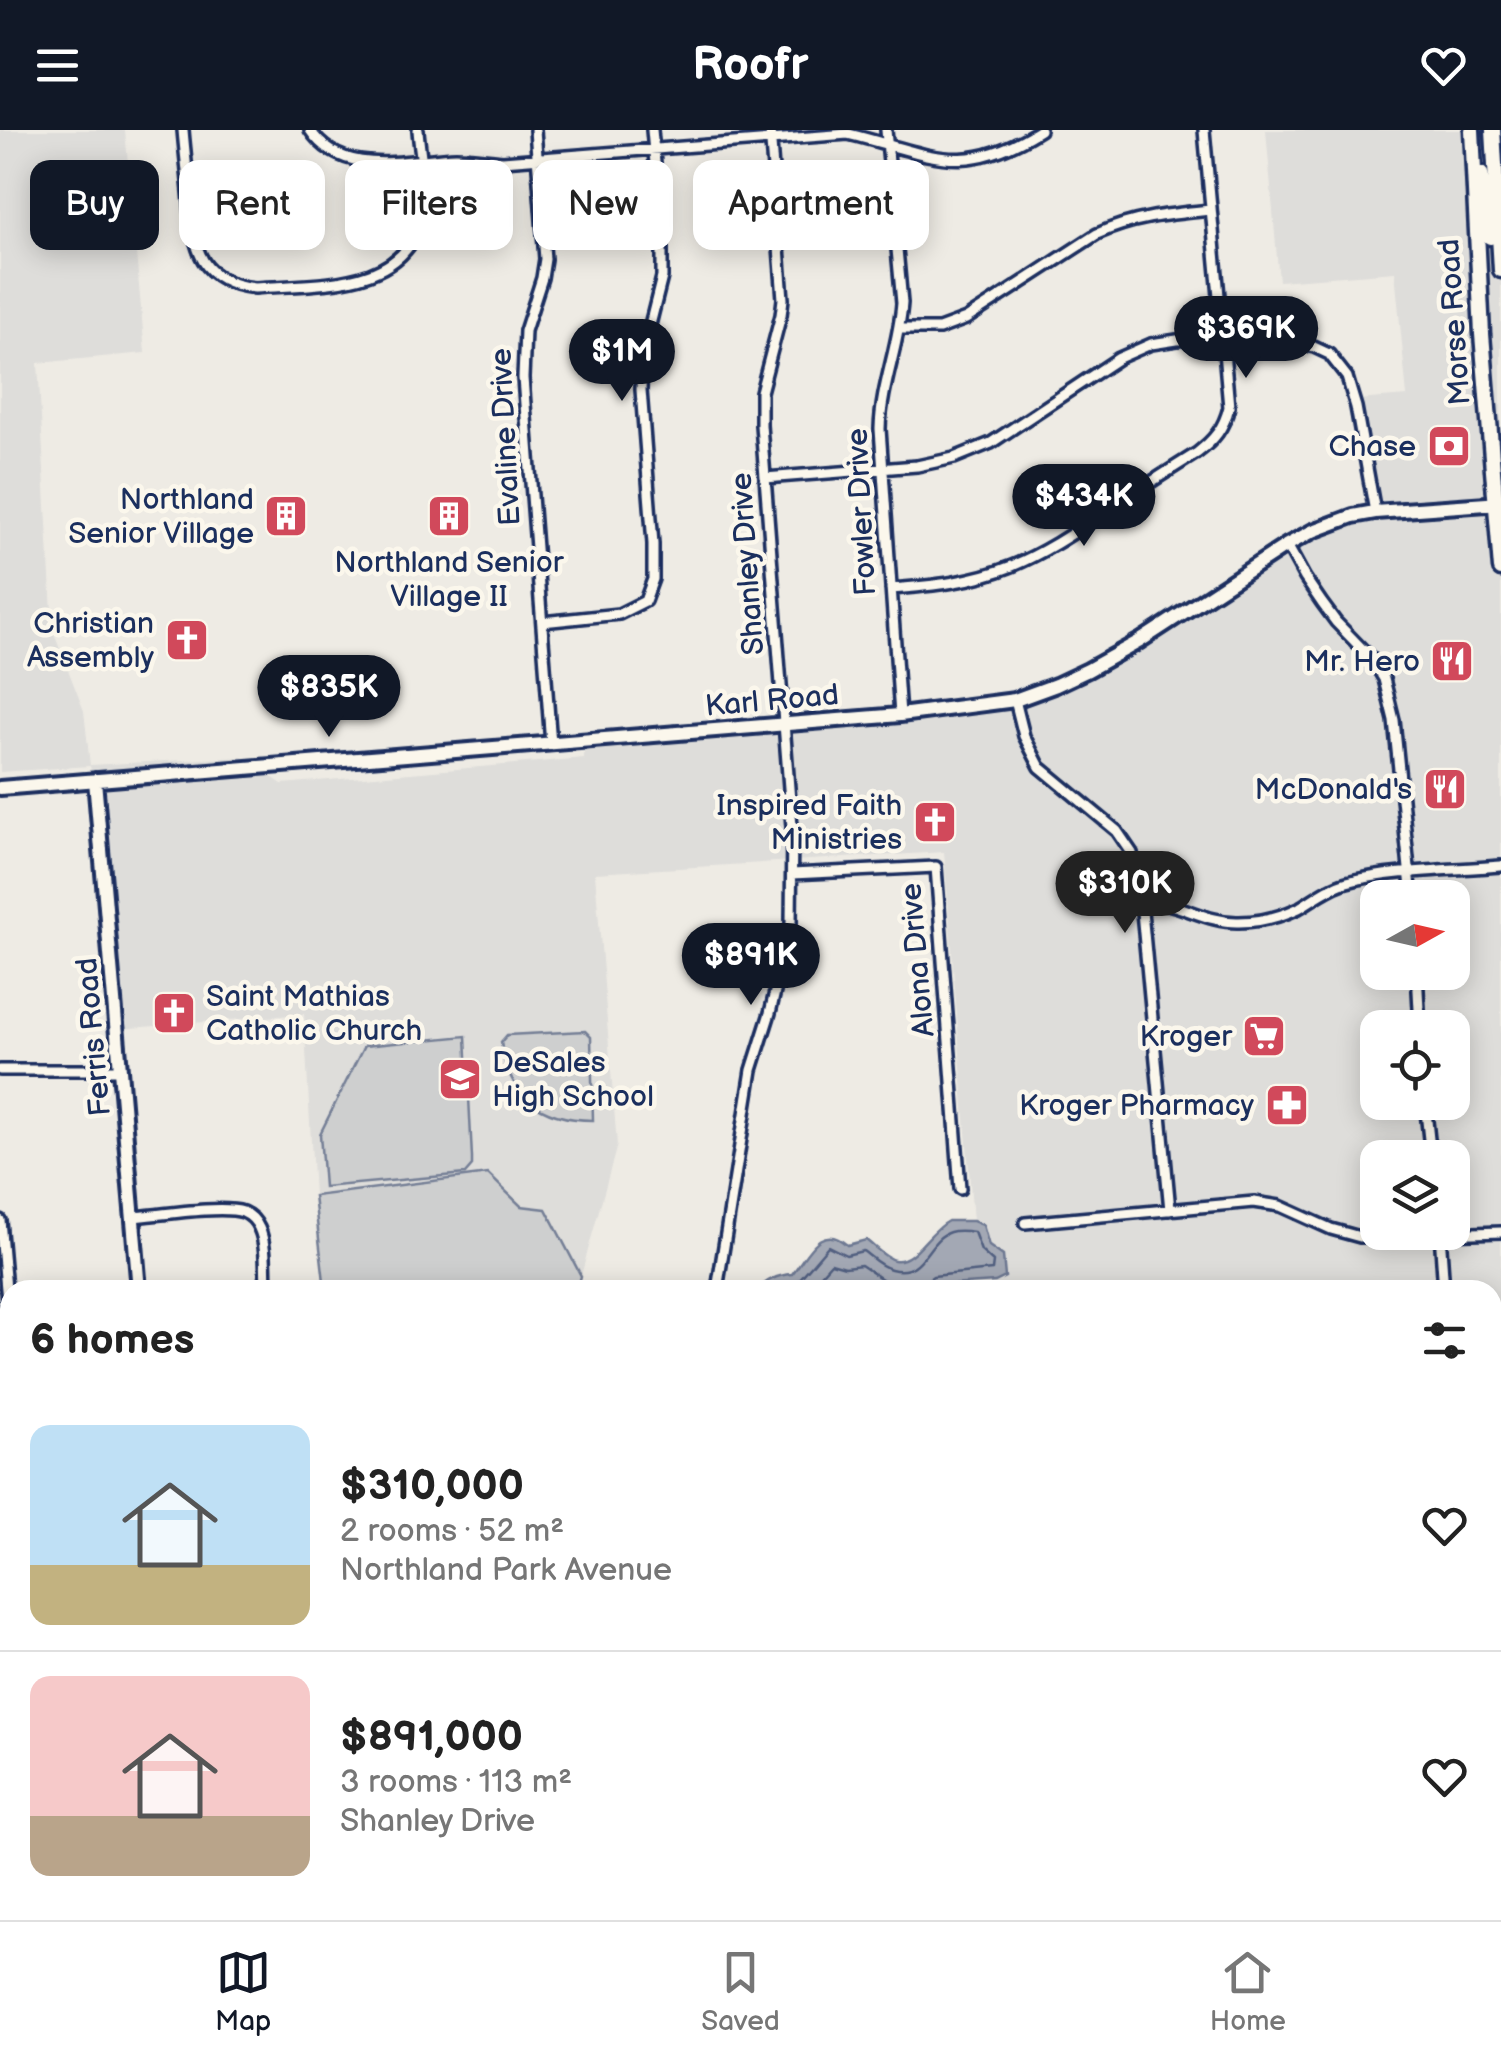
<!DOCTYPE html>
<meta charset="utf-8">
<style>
body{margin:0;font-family:"Balsamiq Sans",sans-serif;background:#f6f6f6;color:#222;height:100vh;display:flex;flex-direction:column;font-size:38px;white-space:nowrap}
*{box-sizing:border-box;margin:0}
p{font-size:32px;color:#767676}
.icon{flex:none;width:55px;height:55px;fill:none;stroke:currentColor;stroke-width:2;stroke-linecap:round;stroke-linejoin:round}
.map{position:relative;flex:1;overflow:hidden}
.panel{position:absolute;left:0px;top:1150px;width:1502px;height:640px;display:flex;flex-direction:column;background:#fff;border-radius:30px 30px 0 0;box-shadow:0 5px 25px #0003}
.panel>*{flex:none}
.guide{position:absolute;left:30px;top:30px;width:1000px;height:90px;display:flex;gap:20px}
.needle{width:65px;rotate:82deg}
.tools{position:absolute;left:1360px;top:750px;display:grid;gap:20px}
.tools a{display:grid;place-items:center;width:110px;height:110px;border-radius:20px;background:#fff;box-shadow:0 5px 25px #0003;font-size:50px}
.price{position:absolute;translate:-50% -85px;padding:0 22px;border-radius:35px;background:#111827;color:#fff;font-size:32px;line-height:65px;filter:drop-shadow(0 2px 5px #0008)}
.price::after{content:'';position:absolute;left:50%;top:60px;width:30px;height:22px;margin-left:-15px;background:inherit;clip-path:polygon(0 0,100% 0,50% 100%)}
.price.current{background:#222;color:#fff}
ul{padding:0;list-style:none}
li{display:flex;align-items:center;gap:30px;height:250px;padding:0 30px}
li+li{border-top:2px solid #e0e0e0}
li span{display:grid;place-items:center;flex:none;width:280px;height:200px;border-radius:20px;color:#555}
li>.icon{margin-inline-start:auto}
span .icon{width:120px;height:120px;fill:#fffc;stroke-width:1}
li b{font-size:42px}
h2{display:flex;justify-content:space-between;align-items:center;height:120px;padding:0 30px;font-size:42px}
.tag{padding:0 35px;border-radius:20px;background:#fff;box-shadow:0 5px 25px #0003;font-size:35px;line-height:90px}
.tag.current{background:#111827;color:#fff}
header{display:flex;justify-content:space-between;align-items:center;height:130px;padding:0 30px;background:#111827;color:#fff;font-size:45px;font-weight:600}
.tabs{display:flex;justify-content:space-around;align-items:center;height:140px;border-top:2px solid #e0e0e0;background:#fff;font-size:28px;color:#767676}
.tabs a{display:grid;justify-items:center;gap:5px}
.tabs .current{color:#111827}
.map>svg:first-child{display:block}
.built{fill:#deddda;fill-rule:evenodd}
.green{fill:#cecfcf;stroke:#747f96;stroke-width:2.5}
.water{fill:#a3a8b4;stroke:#6d7892;stroke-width:2.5}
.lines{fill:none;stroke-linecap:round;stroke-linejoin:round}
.shore{stroke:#515f80;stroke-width:2.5}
.minor-casing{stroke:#1b2f5e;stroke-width:16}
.secondary-casing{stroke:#1b2f5e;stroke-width:20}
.primary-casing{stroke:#1b2f5e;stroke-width:21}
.minor{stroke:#fbf7ec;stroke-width:9}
.secondary{stroke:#fbf7ec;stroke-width:12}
.primary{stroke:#fbf7ec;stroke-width:14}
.labels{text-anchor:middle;stroke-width:9;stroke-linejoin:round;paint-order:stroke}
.street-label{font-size:30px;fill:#1b2f5e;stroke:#fbf7ec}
.poi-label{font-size:30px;fill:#1b2f5e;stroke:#fbf7ec;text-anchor:end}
</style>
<header><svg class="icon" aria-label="menu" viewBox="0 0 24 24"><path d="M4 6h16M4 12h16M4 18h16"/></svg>Roofr<svg class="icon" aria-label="heart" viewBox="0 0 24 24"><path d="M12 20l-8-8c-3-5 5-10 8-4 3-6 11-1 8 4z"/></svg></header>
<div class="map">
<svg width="1501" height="1790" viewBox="0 0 1501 1790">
<rect width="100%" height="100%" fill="#eeebe4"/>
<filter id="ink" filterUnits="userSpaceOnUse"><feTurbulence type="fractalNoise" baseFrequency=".01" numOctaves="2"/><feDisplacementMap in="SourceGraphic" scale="20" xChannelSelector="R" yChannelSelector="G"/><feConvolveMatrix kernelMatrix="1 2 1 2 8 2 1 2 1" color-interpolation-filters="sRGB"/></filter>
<g filter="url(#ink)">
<path class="built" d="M0,0H125L145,223L38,233L53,501L84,581L90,635L242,627L282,654L584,628V613L943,584L1083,547L1311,402L1377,380L1357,270L1407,266L1395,142L1279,151L1266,0H1501V1790H1046L1045,1780H1492V1160H873L995,1152L983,1095L973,1091L944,722L595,743L617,1015L577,1160H325L314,1066L304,884L118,899L96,667L90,636L0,642ZM1378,768H1452V842H1378ZM1378,898H1452V972H1378ZM1378,1028H1452V1102H1378Z"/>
<path class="green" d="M585,901L591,907L593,990C540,990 508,966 501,912L507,905Z
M466,906L472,1028V1036L465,1044L324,1057L320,1004L364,916Z
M488,1044L521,1076L546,1079L581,1146L577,1160H325L314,1066Z"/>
<path class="water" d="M948,1091H973L983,1095L989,1116L1003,1126L1005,1147L995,1152L873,1160H758C767,1149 778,1145 792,1144C808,1124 821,1091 847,1115L866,1110C874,1116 885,1128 894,1130C914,1134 928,1101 948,1091Z"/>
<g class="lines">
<path class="shore" d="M772,1160L781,1155L798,1151L828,1116L846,1125L863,1121C871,1127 881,1137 891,1139C925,1148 926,1109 950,1102C957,1100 967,1101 974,1102L981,1121L993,1132L992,1140L933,1146L926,1151L924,1160
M807,1160L831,1133L845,1137L861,1135L885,1151L909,1152L912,1160"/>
<g class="minor-casing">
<path id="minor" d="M183,0C185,24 188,48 190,73C194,120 200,152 255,158C314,153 408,162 422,84C428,58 420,27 418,0
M310,0C342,49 407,29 456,27C472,27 488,30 503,31L848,4C928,23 961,50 1040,0
M535,0L545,129L542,148L525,201L523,248L551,614
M886,0L902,173C899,216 881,256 880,299L900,585
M900,199H939L966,189L1097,104C1134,87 1171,84 1211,80
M765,348L917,336L954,328L991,313L1119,228L1151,214L1177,210L1198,209L1297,213L1314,217L1329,224L1347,247L1356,277L1375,382
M1287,415L1305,448L1322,473L1336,492L1372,529L1384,549L1394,590L1412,768
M891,459C932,456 973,452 1012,436C1046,422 1075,402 1105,382C1136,362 1166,342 1197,323C1214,310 1224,298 1229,277L1204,0
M542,492L619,484L645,471L653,449V414L641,260L642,227L662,147V110L652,0
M1015,570L1024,606L1040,637L1117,701L1132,723L1141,771L1170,1080
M792,744L936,737L960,1059
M1141,771C1176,769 1204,793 1239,792C1259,792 1280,787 1299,778C1314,769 1329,757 1347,752C1392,740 1453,740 1501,736
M1417,842L1420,898
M0,940H120
M1425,972L1431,1028
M134,1087C159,1085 222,1075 243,1082C250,1085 256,1091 259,1098C267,1115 265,1141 266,1160
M0,1090L10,1205
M1025,1093L1254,1072L1280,1076L1331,1099L1360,1107L1501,1102
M1440,1103L1444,1160
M717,1160L752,940L770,883L791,794L792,697L761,295V262L781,185L783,169L770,0
M0,1238H10
M1492,1376L1501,1375
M0,1505L10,1504
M1492,1755L1501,1754
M58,1780L59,1790
M319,1780L320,1790
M482,1780L483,1790
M632,1780L633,1790
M734,1780L735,1790
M1040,1780L1041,1790"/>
</g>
<g class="secondary-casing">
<path id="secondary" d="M95,650L139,1160
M0,658L900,585L1015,570L1056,555L1088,540L1140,511L1287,415L1313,401L1353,386L1375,382L1501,373
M192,1780L193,1790"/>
</g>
<g class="primary-casing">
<path id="primary" d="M1472,0L1482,204L1501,439
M1493,0L1501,140
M1481,44L1490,107"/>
</g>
<use href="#minor" class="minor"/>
<use href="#secondary" class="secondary"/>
<use href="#primary" class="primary"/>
</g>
</g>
<defs>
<g id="bank-square" transform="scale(2.25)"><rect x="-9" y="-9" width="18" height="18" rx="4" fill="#d1495b" stroke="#fbf7ec"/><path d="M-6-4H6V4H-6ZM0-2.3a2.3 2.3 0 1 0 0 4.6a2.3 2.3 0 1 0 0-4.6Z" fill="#fff"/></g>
<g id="building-square" transform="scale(2.25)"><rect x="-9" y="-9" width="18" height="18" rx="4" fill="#d1495b" stroke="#fbf7ec"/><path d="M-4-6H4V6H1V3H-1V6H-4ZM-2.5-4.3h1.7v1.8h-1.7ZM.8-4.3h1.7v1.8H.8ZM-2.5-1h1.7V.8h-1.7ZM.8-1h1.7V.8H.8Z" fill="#fff"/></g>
<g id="church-square" transform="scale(2.25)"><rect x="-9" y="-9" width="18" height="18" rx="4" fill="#d1495b" stroke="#fbf7ec"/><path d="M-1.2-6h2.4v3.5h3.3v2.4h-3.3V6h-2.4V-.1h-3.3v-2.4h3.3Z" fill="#fff"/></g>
<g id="restaurant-square" transform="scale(2.25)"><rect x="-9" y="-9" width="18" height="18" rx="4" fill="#d1495b" stroke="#fbf7ec"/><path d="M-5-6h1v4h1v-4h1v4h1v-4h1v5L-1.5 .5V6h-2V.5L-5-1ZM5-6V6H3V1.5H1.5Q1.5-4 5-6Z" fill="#fff"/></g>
<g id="supermarket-square" transform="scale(2.25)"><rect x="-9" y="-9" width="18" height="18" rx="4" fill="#d1495b" stroke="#fbf7ec"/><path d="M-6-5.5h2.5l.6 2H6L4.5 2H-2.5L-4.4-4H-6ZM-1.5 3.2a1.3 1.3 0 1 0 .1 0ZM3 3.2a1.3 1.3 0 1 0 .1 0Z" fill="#fff"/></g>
<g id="school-square" transform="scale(2.25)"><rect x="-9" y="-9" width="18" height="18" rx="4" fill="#d1495b" stroke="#fbf7ec"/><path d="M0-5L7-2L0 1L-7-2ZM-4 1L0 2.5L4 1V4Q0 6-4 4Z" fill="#fff"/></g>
<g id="pharmacy-square" transform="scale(2.25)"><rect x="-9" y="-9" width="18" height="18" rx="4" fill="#d1495b" stroke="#fbf7ec"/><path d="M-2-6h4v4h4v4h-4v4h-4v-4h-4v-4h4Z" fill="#fff"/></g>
</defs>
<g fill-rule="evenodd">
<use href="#bank-square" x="1449" y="316"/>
<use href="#building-square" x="286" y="386"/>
<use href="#building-square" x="449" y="386"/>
<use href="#church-square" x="187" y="510"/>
<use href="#restaurant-square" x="1452" y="531"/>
<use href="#restaurant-square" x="1445" y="659"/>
<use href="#church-square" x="935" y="692"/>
<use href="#church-square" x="174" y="883"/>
<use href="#supermarket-square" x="1264" y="906"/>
<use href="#school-square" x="460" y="949"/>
<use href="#pharmacy-square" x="1287" y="975"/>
</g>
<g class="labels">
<g class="street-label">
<text transform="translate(1454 192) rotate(-94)" y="10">Morse Road</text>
<text transform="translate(505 307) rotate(-93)" y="10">Evaline Drive</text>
<text transform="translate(861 382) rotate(-93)" y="10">Fowler Drive</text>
<text transform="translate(747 434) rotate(-94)" y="10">Shanley Drive</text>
<text transform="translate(772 570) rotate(-5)" y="10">Karl Road</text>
<text transform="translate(917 830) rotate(-95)" y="10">Alona Drive</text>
<text transform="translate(93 907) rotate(-95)" y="10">Ferris Road</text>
</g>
<g class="poi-label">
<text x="1416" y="326">Chase</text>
<text x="254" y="379">Northland<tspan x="254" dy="34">Senior Village</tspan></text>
<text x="449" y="442" text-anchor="middle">Northland Senior<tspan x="449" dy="34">Village II</tspan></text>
<text x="154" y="503">Christian<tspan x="154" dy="34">Assembly</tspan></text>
<text x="1420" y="541">Mr. Hero</text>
<text x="1412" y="669">McDonald's</text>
<text x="902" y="685">Inspired Faith<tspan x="902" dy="34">Ministries</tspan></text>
<text x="206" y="876" text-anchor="start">Saint Mathias<tspan x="206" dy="34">Catholic Church</tspan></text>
<text x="1232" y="916">Kroger</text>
<text x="492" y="942" text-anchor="start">DeSales<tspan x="492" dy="34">High School</tspan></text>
<text x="1254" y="985">Kroger Pharmacy</text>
</g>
</g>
</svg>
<div class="tools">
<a><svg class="needle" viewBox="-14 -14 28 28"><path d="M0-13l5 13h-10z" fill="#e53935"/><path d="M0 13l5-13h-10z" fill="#767676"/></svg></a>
<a><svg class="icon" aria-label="locate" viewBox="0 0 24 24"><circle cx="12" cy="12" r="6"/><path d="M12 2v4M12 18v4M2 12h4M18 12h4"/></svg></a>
<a><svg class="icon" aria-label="layers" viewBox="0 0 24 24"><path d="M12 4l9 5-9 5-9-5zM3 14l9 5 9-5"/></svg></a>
</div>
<b class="price" style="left:1246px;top:251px">$369K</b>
<b class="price" style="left:622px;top:274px">$1M</b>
<b class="price" style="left:1084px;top:419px">$434K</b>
<b class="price" style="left:329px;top:610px">$835K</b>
<b class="price current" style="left:1125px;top:806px">$310K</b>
<b class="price" style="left:751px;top:878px">$891K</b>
<div class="guide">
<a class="tag current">Buy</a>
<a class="tag">Rent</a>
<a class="tag">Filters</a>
<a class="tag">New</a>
<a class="tag">Apartment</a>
</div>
<section class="panel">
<h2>6 homes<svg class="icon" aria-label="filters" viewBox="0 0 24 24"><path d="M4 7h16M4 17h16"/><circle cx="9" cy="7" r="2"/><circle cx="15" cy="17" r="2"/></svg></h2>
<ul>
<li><span style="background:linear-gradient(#bfe0f5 70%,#c2b280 0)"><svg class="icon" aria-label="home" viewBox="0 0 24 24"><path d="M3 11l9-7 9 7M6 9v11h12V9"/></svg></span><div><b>$310,000</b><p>2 rooms · 52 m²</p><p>Northland Park Avenue</p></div><svg class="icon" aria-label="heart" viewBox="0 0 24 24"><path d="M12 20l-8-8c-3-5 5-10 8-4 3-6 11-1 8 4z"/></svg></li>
<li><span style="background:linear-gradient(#f6c9c9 70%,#b9a48a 0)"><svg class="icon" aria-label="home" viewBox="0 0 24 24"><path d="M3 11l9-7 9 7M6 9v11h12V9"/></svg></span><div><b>$891,000</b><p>3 rooms · 113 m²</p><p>Shanley Drive</p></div><svg class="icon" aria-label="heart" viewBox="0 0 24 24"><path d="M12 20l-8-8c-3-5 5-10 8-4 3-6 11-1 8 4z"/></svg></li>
</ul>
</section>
</div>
<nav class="tabs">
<a class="current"><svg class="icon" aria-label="map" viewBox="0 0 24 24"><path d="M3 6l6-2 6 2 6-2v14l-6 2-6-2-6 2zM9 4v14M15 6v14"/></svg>Map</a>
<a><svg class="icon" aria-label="saved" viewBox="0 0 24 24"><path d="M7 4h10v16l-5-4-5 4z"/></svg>Saved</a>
<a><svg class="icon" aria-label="home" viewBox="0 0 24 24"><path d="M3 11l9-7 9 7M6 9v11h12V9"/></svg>Home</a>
</nav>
